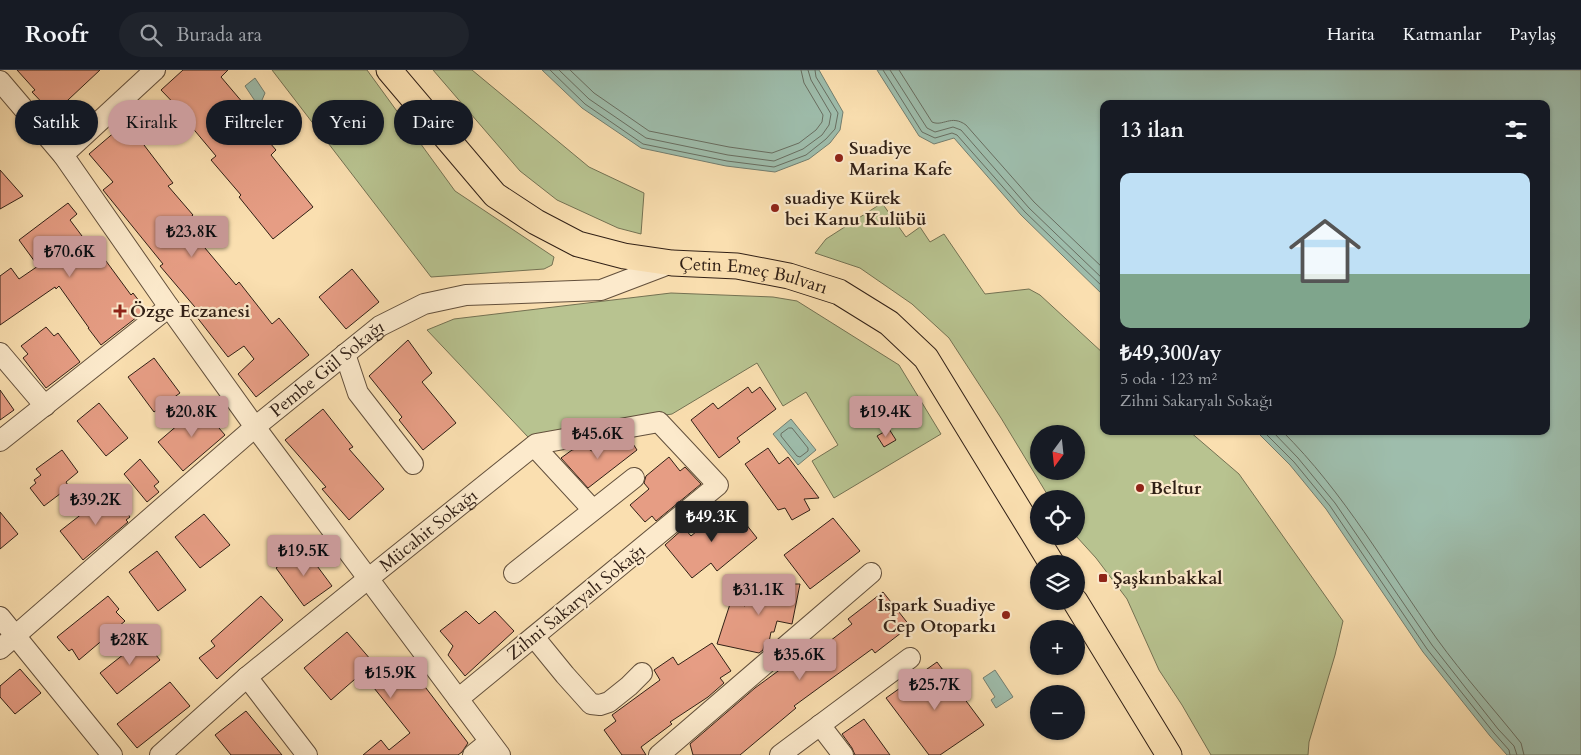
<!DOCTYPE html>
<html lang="tr">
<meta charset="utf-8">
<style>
body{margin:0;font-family:Cardo,serif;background:#20242c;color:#f1f3f6;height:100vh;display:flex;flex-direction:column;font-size:19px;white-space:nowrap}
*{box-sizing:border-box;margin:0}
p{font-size:16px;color:#9ea1a6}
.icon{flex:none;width:28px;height:28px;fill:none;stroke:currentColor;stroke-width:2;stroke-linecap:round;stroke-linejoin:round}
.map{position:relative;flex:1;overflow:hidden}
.details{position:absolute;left:1100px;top:30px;width:450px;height:335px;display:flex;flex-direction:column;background:#171b24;border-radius:10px;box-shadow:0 1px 4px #0004}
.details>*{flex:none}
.banner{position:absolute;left:15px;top:30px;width:475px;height:45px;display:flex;gap:10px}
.needle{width:32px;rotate:195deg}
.fabs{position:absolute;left:1030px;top:355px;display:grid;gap:10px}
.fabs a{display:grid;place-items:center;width:55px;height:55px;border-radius:50%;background:#171b24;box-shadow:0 1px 4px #0004;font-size:25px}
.price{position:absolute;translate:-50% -42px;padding:0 11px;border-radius:5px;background:#c59692;color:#111;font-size:16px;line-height:32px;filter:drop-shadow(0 1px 2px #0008)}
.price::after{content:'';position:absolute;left:50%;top:30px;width:15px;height:11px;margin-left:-8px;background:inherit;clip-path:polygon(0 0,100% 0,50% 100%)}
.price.on{background:#222;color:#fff}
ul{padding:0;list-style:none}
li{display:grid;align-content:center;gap:10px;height:265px;padding:0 20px}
li span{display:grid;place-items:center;height:155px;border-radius:10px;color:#555}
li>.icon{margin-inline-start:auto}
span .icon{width:90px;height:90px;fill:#fffc;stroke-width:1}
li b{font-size:21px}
h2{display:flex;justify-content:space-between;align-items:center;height:60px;padding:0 20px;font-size:21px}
.tag{padding:0 18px;border-radius:22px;background:#171b24;box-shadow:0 1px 4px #0004;font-size:18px;line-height:45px}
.tag.on{background:#c59692;color:#111}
header{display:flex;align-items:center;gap:30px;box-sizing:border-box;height:70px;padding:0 25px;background:#171b24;border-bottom:1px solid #363941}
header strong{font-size:24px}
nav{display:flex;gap:28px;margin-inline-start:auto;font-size:18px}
.search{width:350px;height:45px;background:#20242c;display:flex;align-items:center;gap:12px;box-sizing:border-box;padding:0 18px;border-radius:28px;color:#9ea1a6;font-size:19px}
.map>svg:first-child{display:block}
.green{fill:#b8c390;stroke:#747253;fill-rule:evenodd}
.water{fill:#9ebdac;stroke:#727e70}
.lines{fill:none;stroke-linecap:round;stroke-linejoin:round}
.shore{stroke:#686e61;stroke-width:1}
.building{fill:#e69d84;stroke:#312016}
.minor-casing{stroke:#63503c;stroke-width:22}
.major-casing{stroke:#312016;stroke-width:27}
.minor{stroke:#fceacc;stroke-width:20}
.major{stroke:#fadfb0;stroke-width:25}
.poi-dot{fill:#8f2418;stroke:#fceacc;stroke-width:2}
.labels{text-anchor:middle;stroke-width:4.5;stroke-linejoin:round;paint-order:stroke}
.poi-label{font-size:18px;font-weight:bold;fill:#312016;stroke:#fceacc;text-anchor:start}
.street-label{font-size:18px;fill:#312016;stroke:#fceacc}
</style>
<header>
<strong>Roofr</strong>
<div class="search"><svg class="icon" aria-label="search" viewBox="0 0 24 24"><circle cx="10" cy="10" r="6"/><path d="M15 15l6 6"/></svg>Burada ara</div>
<nav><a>Harita</a><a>Katmanlar</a><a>Paylaş</a></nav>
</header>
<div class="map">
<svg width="1581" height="685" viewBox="0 0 1581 685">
<rect width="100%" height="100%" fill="#fadfb0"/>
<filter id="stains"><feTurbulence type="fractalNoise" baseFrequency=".004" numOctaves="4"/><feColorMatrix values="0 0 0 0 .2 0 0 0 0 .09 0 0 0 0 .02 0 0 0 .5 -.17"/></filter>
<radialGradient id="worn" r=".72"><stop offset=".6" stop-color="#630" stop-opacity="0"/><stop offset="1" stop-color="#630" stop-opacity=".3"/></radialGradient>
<path class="green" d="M272,0H367L455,121L554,187L552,195L544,199L431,207Z
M433,0H472L589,97L644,123L641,164L618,158L557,130L520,101Z
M882,133L906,167L920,157L930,172L944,164L985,224L1029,219L1040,225L1104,284V361H1189L1239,404L1343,551L1335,585L1309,672L1308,685H1211L1182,635L1159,600L1127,529L1096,488L1076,466V429H1050L1001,348L949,268L912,234L860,198L815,183L826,169ZM1039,364H1076V401H1039Z
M671,223L773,227L797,231L899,295L941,364L834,428L812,391L838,375L806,322L783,336L757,293L672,344L528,367L427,260L454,249Z"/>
<path class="water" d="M542,0H819L843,42L840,60L830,73L809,89L775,102L726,96L641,78L582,38Z
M877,0H1581V685H1507L1490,666L1423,582L1326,439L1290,395L1256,361H1546V34H1104V226L1021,145L954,68L934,74L919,66Z
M255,8L265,23L259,37L245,16Z
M791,349L816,380L798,395L773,364Z
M995,600L1013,627L996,638L991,630L995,627L983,608Z"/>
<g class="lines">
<path class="shore" d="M550,0L585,34L643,74L727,91L774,97L806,85L826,69L835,59L838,43L816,7L815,0
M559,0L589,29L646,68L728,85L774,91L803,79L822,65L829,55L831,44L811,10L808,0
M570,0L594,23L649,61L729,77L772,83L799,73L816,60L822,52L823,45L804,13L801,0
M883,0L922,62L935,68L952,63L957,65L1025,142L1104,218
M890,0L927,58L935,62L953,57L961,60L1029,138L1104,210
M899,0L932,52C943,57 951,44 966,55L1034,132L1104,199
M789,358H792L808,378V381L800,387L797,386L781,366V364Z
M1263,361L1294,392L1330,436L1427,579L1494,663L1509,680L1510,685
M1272,361L1298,388L1335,433L1432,575L1498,659L1514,676L1517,685
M1282,361C1344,422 1387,499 1437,569C1463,605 1493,638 1521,673L1524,685"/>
</g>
<path class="building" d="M17,0H100L53,44L32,22L35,20Z
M183,0H228L221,7L249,40L245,44L276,80L271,85L313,137L273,169L239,127L241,125L211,90L216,86L185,49L187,47L161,20Z
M137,43L156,65L144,75L173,113L168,116L193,145L184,153L236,215L239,212L272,254L279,248L309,285L256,327L238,304L254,289L244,276L228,287L196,246L200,243L160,196L163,194L103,120L113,112L89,84Z
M0,100L23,126L0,139Z
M68,133L77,144L70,150L88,174L92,172L131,225L133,223L146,240L101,275L88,258H89L59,216L56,219L55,217L0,255V206L11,198L19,209L38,196L19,170Z
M352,199L379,232L346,259L319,227Z
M46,257L54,266L58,263L80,292L46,318L23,288L28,284L21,276Z
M408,270L432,303L422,312L456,353L423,380L399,350L402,347L369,306Z
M154,288L180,323L154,342L128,307Z
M748,317L752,323L760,317L776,339L737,368L740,372L719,388L691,350L713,333L718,339Z
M0,320L14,340L0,350Z
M99,333L128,368L106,386L77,351Z
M200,336L225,365L183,401L158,372Z
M323,339L353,377L349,379L384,419L349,450L322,419L326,417L285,370Z
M889,359L896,370L884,377L877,366Z
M630,369L637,380L588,418L561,388L572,380L585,377L592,381L613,372Z
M768,378L779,394L788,387L819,428L804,429L810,440L792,450L785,438L778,440L745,394Z
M62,380L78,402L66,412L69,417L44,436L30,418L36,413L34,410L41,405L36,399Z
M669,387L680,401L685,397L701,414L656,451L652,446L645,452L630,435L649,419L644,413L646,406Z
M140,389L159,412L154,416L159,422L147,432L124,404Z
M106,425L110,430L114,426L130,447L126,450L128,452L83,490L60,461Z
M730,434L757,468L717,501L711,493L692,508L665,475L684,458L691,466Z
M0,442L18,464L0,479Z
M204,444L230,475L200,498L175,467Z
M833,448L860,481L810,519L784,485Z
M303,477L332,516L304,536L276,498Z
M157,481L186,520L158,541L129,502Z
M745,514H800L792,554L777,551L774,562H771L769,572L765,571L763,580L759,583L717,574L731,531L745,536Z
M883,522L910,556L875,583L872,579L794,636L796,638L740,685H693L690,674L755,618L804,582L808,588L852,554L848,549Z
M108,526L119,539L116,542L125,551L79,590L72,579L69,581L57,567Z
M261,526L283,550L217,609L199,588L215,576L211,571Z
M466,541L479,554L495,541L514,561L465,606L448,585L453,576L440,561Z
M347,562L383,604L403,588L468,673L462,682L458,685H363L381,670L389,680L410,663L362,603L331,630L304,598Z
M143,569L160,590L117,624L100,603Z
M712,573L731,601L720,608L724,613L708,627L670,652L672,654L641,677L646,685H622L604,660L616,651L612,645L660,610L654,600L673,587L678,595Z
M937,592L984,655L940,685H929L886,628Z
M20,599L41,623L15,644L0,627V616Z
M170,612L190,636L137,678L117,654Z
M246,641L282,685H231L215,665Z
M864,649L890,685H855L852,678L842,664Z"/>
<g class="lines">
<g class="minor-casing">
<g id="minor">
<path d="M0,11L63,85L169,237L255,357L500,685"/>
<path d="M63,85L155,0"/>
<path d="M0,283L45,336"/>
<path d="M345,284L358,323L413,394"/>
<path d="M0,371L169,237"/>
<path d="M534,376L593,440"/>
<path d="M514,503L634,408"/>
<path d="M0,547L112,685"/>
<path d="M534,567L565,605L591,634L600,635L609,632L629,616L642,603"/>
<path id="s1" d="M0,579L255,357L380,256L424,234L466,225L601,220L672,193"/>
<path d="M247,607L307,685"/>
<path d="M820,655L843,685"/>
<path id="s2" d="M160,685L247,607L369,508L536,374L659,352L718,415L458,629"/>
<path d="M473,685L489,672"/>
<path d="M659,685L871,503"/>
<path d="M780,685L910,588"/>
</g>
</g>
<g class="major-casing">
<g id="major">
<path id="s3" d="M389,0L495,125L536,152L578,174L624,186L672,193L737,196L789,206L839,222L889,253L926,288L1052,494"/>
<path d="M1075,531L1169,685"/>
</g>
</g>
<use href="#minor" class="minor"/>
<use href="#major" class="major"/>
</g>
<g class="poi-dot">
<circle cx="839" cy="88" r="5"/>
<circle cx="775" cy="138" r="5"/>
<path d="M117.5 233.5h5v5h5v5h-5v5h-5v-5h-5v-5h5z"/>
<circle cx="1140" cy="418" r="5"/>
<rect x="1098" y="503" width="10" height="10" rx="2.5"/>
<circle cx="1006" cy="545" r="5"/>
</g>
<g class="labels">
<g class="poi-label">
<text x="849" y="84">Suadiye<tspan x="849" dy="21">Marina Kafe</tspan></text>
<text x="785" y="134">suadiye Kürek<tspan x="785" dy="21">bei Kanu Kulübü</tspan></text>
<text x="130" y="247">Özge Eczanesi</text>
<text x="1150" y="424">Beltur</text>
<text x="1113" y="514">Şaşkınbakkal</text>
<text x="996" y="541" text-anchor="end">İspark Suadiye<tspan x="996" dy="21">Cep Otoparkı</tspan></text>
</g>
<g class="street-label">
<text dy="6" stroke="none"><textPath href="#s3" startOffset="439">Çetin Emeç Bulvarı</textPath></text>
<text dy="6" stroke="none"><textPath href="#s1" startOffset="431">Pembe Gül Sokağı</textPath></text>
<text dy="6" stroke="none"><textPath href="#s2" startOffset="350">Mücahit Sokağı</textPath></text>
<text transform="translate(576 532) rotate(-39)" y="6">Zihni Sakaryalı Sokağı</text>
</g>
</g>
<rect width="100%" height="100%" filter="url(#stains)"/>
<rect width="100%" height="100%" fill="url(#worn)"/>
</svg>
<div class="fabs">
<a><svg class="needle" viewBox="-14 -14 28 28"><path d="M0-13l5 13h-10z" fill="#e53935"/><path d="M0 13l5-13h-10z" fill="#9ea1a6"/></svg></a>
<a><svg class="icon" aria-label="locate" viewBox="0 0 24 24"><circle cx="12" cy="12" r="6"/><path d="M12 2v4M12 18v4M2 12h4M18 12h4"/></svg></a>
<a><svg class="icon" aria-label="layers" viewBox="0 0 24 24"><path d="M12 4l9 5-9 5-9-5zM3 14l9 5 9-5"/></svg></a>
<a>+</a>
<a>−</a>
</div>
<b class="price" style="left:192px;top:188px">₺23.8K</b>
<b class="price" style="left:70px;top:208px">₺70.6K</b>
<b class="price" style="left:192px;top:368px">₺20.8K</b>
<b class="price" style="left:886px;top:368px">₺19.4K</b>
<b class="price" style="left:598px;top:390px">₺45.6K</b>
<b class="price" style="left:96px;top:456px">₺39.2K</b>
<b class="price on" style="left:712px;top:473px">₺49.3K</b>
<b class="price" style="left:304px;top:507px">₺19.5K</b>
<b class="price" style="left:759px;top:546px">₺31.1K</b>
<b class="price" style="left:130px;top:596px">₺28K</b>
<b class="price" style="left:800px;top:611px">₺35.6K</b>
<b class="price" style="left:391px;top:629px">₺15.9K</b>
<b class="price" style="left:935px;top:641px">₺25.7K</b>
<div class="banner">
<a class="tag">Satılık</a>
<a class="tag on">Kiralık</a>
<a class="tag">Filtreler</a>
<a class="tag">Yeni</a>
<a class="tag">Daire</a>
</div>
<section class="details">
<h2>13 ilan<svg class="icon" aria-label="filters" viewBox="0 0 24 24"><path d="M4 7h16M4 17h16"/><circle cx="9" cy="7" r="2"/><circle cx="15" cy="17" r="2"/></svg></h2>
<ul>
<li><span style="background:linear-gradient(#bfe0f5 65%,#7fa58c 0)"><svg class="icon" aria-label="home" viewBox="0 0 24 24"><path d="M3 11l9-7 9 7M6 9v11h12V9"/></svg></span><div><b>₺49,300/ay</b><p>5 oda · 123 m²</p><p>Zihni Sakaryalı Sokağı</p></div></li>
</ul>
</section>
</div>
